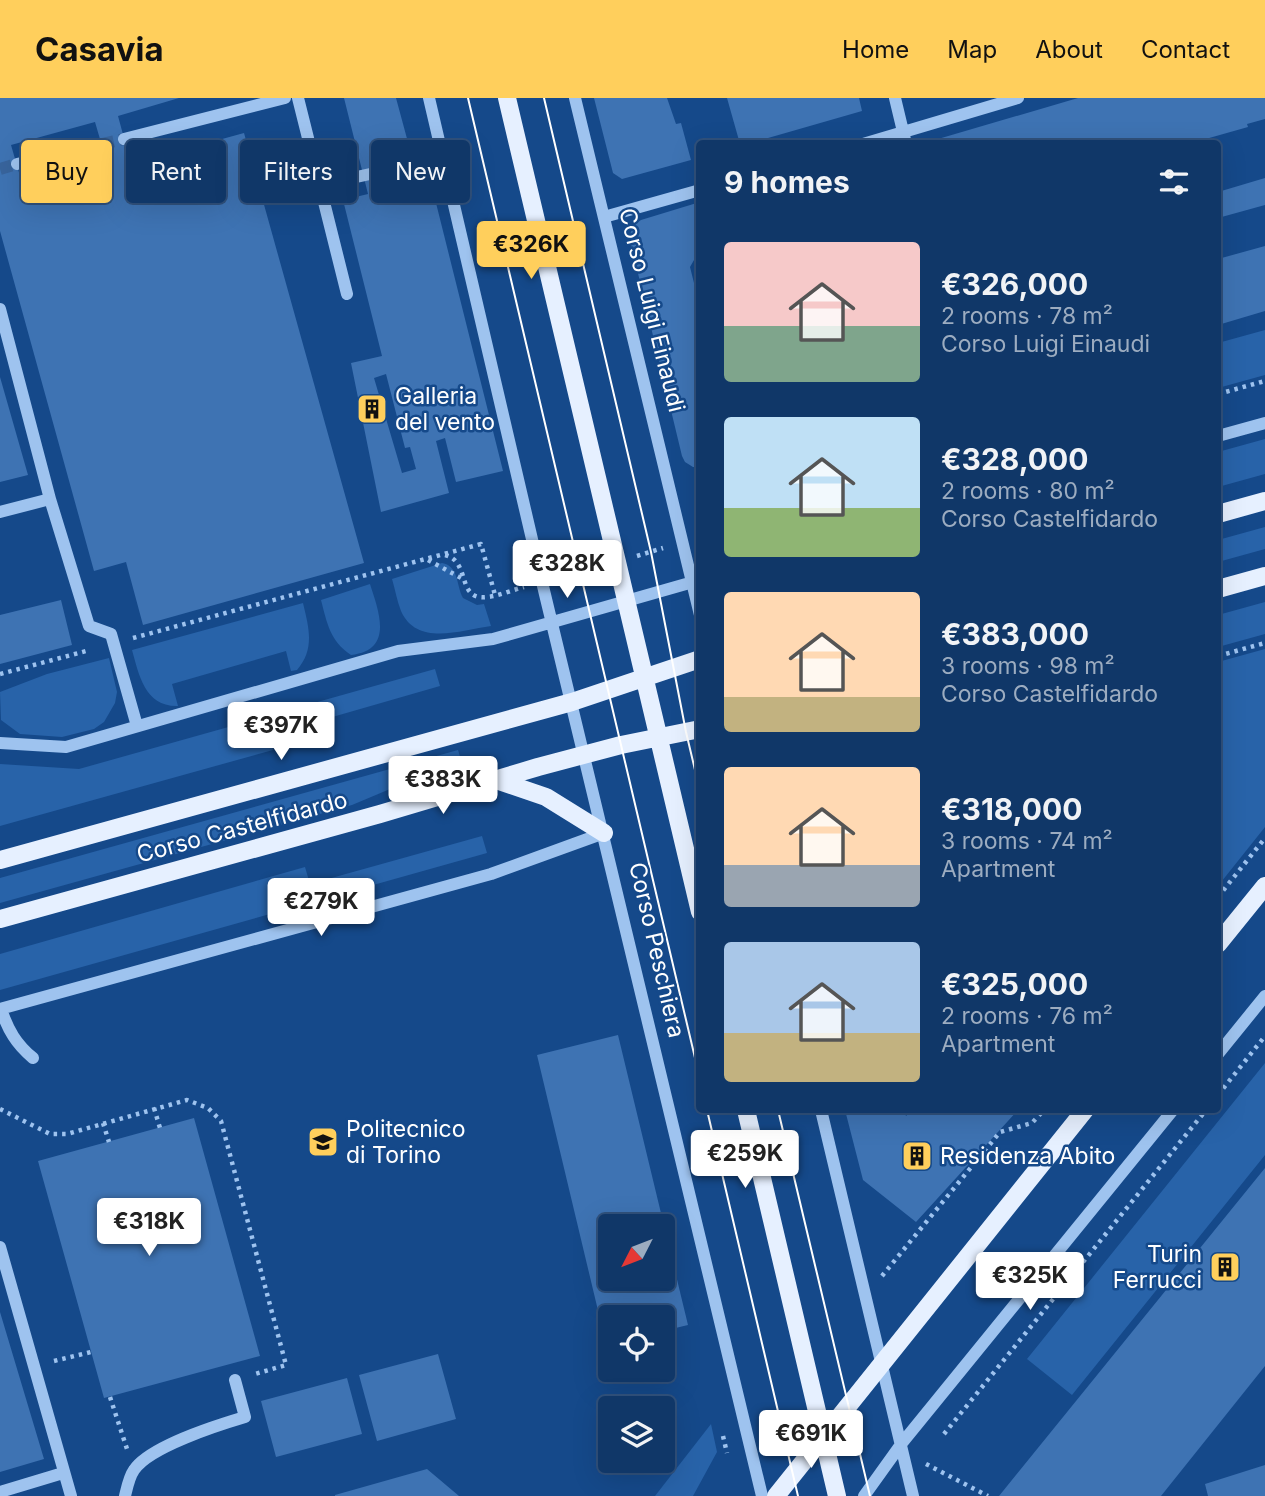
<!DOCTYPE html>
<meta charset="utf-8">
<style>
body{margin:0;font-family:Inter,sans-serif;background:#1e4271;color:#f1f3f6;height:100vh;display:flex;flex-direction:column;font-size:26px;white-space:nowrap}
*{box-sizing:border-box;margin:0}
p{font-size:23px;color:#9cacc0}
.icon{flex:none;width:38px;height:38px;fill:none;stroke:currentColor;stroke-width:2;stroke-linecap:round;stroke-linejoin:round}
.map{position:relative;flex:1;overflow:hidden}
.panel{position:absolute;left:696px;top:42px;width:525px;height:973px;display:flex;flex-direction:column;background:#103768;border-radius:7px;box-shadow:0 7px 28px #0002,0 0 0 2px #30517c}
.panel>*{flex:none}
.guide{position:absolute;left:21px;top:42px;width:570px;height:63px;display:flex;gap:14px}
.needle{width:46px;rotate:228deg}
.tools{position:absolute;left:598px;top:1116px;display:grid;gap:14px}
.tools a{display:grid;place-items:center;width:77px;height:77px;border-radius:7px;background:#103768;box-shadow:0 7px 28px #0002,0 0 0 2px #30517c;font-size:35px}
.price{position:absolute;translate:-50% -60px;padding:0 16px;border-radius:7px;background:#fff;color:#222;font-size:23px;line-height:46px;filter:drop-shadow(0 2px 4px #0008)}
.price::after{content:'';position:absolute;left:50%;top:42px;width:21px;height:16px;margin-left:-10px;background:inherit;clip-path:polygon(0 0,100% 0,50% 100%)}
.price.selected{background:#ffcf5c;color:#111}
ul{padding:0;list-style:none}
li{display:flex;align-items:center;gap:21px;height:175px;padding:0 28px}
li span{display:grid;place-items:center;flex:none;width:196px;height:140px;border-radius:7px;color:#555}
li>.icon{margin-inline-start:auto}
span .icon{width:84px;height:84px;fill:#fffc;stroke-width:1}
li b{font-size:30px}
h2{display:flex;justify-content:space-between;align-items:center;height:84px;padding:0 28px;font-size:30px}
.tag{padding:0 24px;border-radius:7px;background:#103768;box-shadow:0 7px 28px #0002,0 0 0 2px #30517c;font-size:24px;line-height:63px}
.tag.selected{background:#ffcf5c;color:#111}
header{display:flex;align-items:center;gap:42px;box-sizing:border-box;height:98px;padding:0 35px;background:#ffcf5c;color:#111}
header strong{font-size:33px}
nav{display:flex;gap:38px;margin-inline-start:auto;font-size:24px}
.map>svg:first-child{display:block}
.green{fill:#2863a9}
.building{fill:#3e73b3;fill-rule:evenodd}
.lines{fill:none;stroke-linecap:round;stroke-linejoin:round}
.minor-tunnel{stroke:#38649c;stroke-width:12;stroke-dasharray:12 6;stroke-linecap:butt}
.path{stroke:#9ec3ef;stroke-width:4.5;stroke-dasharray:3.5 5;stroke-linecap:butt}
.minor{stroke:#9ec3ef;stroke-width:12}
.major{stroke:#e6f0ff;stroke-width:18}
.tram{stroke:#fff;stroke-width:2}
.labels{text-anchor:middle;stroke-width:5;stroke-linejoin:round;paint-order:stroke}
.street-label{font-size:23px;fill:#fff;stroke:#15498a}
.poi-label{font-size:23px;fill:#fff;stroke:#15498a;text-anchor:start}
</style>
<header>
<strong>Casavia</strong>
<nav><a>Home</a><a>Map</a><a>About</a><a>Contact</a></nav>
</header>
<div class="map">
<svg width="1265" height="1398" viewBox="0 0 1265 1398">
<rect width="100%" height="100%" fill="#15498a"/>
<path class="green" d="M1265,232V277L1218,290V245Z
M1265,341V376L1218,389V354Z
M1265,429V451L1218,464V442Z
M442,465C459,468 456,487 463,500L477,507L484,506L491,528C461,532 417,549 401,513C397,503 395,491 392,481Z
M370,486C379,514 394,552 351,557C330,543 327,525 321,502Z
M1265,504V536L1218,549V517Z
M303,505C309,530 315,551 297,572L291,573L286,553L172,586L178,608C145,609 139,577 132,552Z
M1265,551V729L1218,788V564Z
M109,560L117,594L115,605L104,624L94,631L62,639L20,636L1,622L0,594L47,576Z
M435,571L440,588L270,637L273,652L0,728V666L79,671Z
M458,652L463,668L402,686L352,707L0,805V780Z
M482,738L487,755L0,892V856L305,769L310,786Z
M1265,965V1057L1072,1297L1027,1261Z
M711,1326L717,1354L693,1398H655Z"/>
<path class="building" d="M0,0H179L118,18L131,66L244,35L364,465L143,527L126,464L94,473L0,133ZM95,24L109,72L25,95L11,47Z
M344,0H396L409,48L383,55L393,90L430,81L503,373L456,384L445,340L436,343L449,395L381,414L351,265L382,258L343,102L368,96ZM386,276L405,350L410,349L416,371L402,375L374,280Z
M594,0H667L676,26L681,25L691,62L622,81L613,75Z
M727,0H859L862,13L747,46H740Z
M1078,0H1265V21L1247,26L1248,29L1188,46H1183L1182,40L1161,46H935L938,41Z
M1265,80V107L1218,120V94Z
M700,104V161L694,162L690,169L694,185L700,183V369H693L685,364L682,358L629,138L635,126L641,122Z
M1265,148V213L1218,227V161Z
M0,279L28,377L0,384Z
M61,502L72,547L0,566V517Z
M618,937L688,1227L663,1233V1220H611V1245L606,1246L537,957ZM611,1129H664L663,1181H611Z
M845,1012H904L906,1018L912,1012H1018L916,1124L863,1082Z
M194,1020L260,1258L104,1300L38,1063Z
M1265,1070V1268L1161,1398H999Z
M0,1214L44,1361L0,1374Z
M438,1256L456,1321L377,1343L359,1277Z
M347,1280L362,1336L276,1359L261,1303Z
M1265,1367V1398H1208L1205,1386Z
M427,1371L459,1398H335V1397Z"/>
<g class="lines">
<path class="minor-tunnel" d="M102,46L124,41
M0,71L17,66"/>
<path class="path" d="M1218,296L1265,283
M445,457C471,463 456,503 487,499C499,498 512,492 524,489
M637,458L663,450
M428,462L463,481
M560,479L595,469
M133,540L481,446L495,497
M1218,558L1265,545
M0,576L90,552
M1218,799L1265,740
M1218,997L1265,938
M154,1010L160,1030
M0,1011L50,1036H67L187,1002L208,1010L221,1023L286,1267L255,1276
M103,1025L109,1044
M882,1178L1000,1034L1032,1025L1044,1012
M54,1263L91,1254
M110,1299L127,1351
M944,1336L1206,1012
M723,1338L727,1355
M926,1366L988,1398"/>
<path class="minor" d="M298,0L347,196
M429,0L542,484L762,1398
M575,0L700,517
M895,0L906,46
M124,41L285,0
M863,46L1018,0
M17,66L102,46
M320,87L443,60
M604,119L700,92
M0,211L50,401
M1218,338L1265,325
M0,414L50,401L89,528L111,536L137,628
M0,645L66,649L398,553L493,541L700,482
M0,911L491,776L604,735
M1,911C8,932 16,946 33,960
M1218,956L1265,898
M821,1012L913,1398
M0,1149L71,1398
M0,1394L63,1375
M125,1398C127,1390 129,1379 134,1372C149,1349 218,1327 245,1319L235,1282
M864,1398L902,1345L1173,1012"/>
<path class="major" d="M507,0L700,814
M1218,416L1265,403
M1218,491L1265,478
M496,682L546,699L604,735
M0,762L572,604L700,561
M0,821L380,716L538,669L621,647L700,631
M1218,846L1265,788
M746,1012L837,1398
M776,1398L1085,1012"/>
<path class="tram" d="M468,0L700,981
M544,0L651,454L686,634L700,693
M707,1012L798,1398
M778,1012L870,1398"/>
</g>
<defs>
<g id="building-square" transform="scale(1.575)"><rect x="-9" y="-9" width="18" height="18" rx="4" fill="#ffcf5c" stroke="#15498a"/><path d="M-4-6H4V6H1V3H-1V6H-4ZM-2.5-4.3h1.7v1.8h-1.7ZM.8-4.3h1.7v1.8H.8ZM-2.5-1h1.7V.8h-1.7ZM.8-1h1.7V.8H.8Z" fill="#111"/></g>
<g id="university-square" transform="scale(1.575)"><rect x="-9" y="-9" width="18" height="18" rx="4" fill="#ffcf5c" stroke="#15498a"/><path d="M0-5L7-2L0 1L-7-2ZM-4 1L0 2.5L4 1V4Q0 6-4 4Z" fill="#111"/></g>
</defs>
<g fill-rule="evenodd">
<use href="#building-square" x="372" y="311"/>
<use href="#university-square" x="323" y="1044"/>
<use href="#building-square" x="917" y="1058"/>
<use href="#building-square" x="1225" y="1169"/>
</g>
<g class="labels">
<g class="street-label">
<text transform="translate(652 212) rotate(76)" y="8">Corso Luigi Einaudi</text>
<text transform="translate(242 729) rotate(-15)" y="8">Corso Castelfidardo</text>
<text transform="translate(657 852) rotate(77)" y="8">Corso Peschiera</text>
</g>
<g class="poi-label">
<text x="395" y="306">Galleria<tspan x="395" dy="26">del vento</tspan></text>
<text x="346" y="1039">Politecnico<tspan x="346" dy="26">di Torino</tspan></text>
<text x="940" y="1066">Residenza Abito</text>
<text x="1202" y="1164" text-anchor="end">Turin<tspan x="1202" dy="26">Ferrucci</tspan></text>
</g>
</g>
</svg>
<div class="tools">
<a><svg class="needle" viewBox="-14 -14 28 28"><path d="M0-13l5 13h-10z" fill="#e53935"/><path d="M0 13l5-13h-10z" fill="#9cacc0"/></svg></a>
<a><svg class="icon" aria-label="locate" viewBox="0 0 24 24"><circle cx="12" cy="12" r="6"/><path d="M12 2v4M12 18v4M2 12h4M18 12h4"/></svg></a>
<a><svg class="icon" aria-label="layers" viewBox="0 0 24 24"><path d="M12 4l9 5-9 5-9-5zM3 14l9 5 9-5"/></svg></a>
</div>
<b class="price selected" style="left:531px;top:183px">€326K</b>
<b class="price" style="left:567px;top:502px">€328K</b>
<b class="price" style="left:281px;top:664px">€397K</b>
<b class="price" style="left:443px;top:718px">€383K</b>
<b class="price" style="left:321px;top:840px">€279K</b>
<b class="price" style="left:745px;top:1092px">€259K</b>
<b class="price" style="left:149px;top:1160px">€318K</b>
<b class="price" style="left:1030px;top:1214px">€325K</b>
<b class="price" style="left:811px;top:1372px">€691K</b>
<div class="guide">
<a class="tag selected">Buy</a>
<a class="tag">Rent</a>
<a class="tag">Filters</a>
<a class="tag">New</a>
</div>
<section class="panel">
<h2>9 homes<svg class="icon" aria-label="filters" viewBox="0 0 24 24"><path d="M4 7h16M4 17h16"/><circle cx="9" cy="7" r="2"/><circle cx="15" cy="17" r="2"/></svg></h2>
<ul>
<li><span style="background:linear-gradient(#f6c9c9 60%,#7fa58c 0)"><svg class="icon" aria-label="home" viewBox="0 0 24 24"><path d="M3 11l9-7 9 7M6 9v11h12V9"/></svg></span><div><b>€326,000</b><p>2 rooms · 78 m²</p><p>Corso Luigi Einaudi</p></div></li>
<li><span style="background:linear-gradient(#bfe0f5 65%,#8fb573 0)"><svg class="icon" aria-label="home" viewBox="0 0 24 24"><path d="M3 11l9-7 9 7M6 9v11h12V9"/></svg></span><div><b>€328,000</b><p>2 rooms · 80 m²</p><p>Corso Castelfidardo</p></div></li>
<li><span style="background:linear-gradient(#ffd9b3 75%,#c2b280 0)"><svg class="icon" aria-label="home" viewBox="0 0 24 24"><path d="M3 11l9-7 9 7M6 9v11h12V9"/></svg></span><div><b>€383,000</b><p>3 rooms · 98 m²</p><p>Corso Castelfidardo</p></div></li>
<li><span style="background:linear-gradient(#ffd9b3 70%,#9aa5b1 0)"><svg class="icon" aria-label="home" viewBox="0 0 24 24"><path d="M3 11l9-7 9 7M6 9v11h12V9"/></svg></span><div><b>€318,000</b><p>3 rooms · 74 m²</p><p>Apartment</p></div></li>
<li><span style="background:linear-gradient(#a9c7e8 65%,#c2b280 0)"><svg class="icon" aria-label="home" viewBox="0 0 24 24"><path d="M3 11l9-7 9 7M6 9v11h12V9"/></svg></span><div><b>€325,000</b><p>2 rooms · 76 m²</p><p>Apartment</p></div></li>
</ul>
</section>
</div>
